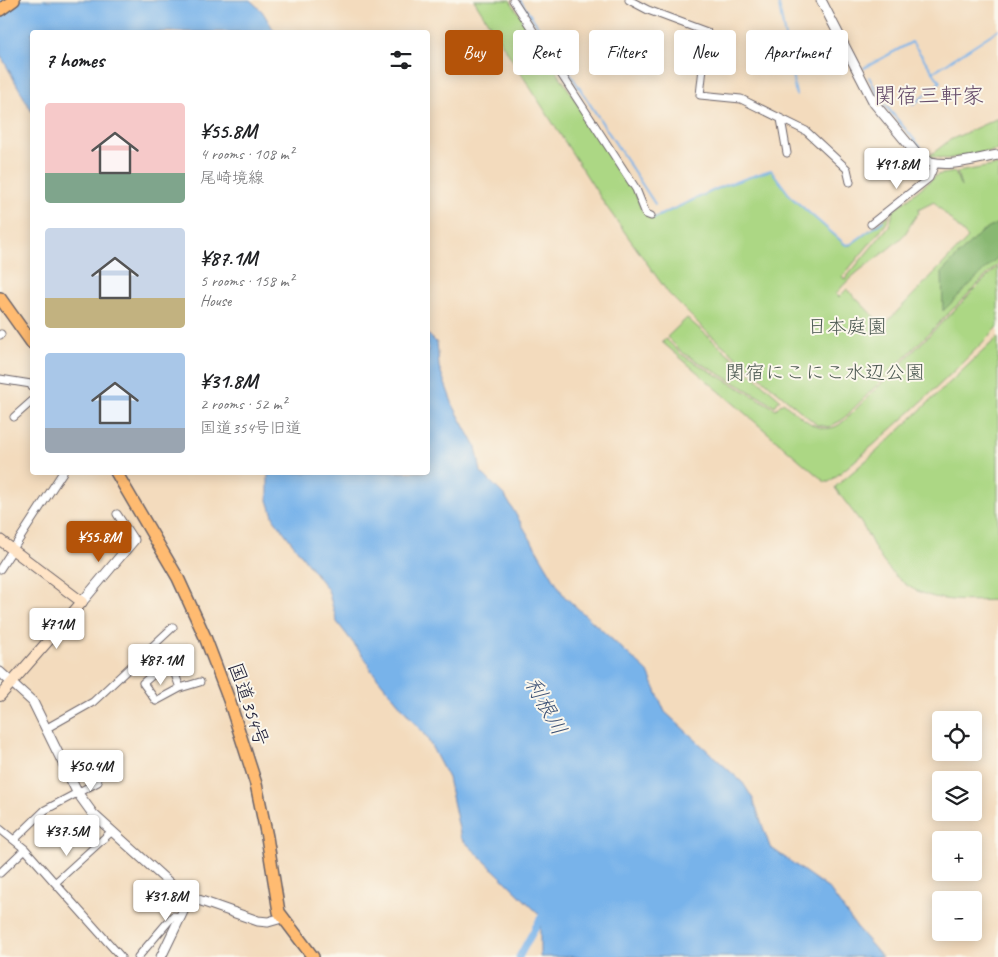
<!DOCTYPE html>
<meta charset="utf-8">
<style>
body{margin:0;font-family:Caveat,"Klee One",sans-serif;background:#f2f2f2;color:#202124;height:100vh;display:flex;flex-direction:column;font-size:19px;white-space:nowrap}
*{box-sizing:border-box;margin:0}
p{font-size:16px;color:#757577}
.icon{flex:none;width:28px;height:28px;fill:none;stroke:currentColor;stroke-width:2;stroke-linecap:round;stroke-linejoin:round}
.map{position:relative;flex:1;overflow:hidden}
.sheet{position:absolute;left:30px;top:30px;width:400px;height:445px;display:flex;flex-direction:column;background:#fff;border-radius:5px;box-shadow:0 2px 12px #0003}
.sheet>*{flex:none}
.top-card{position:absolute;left:445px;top:30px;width:475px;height:45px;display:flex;gap:10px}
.buttons{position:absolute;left:932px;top:711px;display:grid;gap:10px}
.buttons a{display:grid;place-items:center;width:50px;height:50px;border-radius:5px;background:#fff;box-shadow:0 2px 12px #0003;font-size:25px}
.price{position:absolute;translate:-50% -42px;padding:0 11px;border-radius:5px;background:#fff;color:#222;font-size:16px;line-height:32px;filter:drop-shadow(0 1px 2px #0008)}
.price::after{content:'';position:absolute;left:50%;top:30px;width:15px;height:11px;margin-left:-8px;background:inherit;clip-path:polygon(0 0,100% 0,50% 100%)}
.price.active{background:#b45309;color:#fff}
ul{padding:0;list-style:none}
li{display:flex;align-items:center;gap:15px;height:125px;padding:0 15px}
li span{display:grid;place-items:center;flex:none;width:140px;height:100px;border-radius:5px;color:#555}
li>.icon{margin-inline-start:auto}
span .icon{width:60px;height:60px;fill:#fffc;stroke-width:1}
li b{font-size:21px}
h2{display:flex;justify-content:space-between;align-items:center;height:60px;padding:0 15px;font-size:21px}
.chip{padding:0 18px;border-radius:5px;background:#fff;box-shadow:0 2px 12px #0003;font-size:18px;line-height:45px}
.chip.active{background:#b45309;color:#fff}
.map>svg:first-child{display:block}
.green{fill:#acd784;stroke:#677c60;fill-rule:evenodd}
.forest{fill:#89b872;stroke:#566d56}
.water{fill:#78b3ea;stroke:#4d6a92}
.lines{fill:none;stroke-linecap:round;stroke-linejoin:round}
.stream{stroke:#78b3ea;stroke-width:2}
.canal{stroke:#78b3ea;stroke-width:7}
.minor-casing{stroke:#6b6368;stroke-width:9}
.tertiary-casing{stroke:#6b6368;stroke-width:11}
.secondary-casing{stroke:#6b6368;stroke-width:12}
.primary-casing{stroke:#6b6368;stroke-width:14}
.trunk-casing{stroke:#6b6368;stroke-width:14}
.minor{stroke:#fff;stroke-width:7}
.tertiary{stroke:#fff;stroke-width:9}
.secondary{stroke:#ffe4c6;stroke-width:10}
.primary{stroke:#ffbb71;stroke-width:11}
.trunk{stroke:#ffbb71;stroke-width:11}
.labels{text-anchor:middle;stroke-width:4;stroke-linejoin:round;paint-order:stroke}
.park-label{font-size:20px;fill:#4b5851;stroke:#fbf7ec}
.street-label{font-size:20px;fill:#22223b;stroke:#fbf7ec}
.water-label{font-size:21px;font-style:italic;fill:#405578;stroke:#fbf7ec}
.quarter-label{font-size:22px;fill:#674e6b;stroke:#fbf7ec}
</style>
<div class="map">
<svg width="998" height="957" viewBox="0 0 998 957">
<rect width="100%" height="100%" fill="#fbf7ec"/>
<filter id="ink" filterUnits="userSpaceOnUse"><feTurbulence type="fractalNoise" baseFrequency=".02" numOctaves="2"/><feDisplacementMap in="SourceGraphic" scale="10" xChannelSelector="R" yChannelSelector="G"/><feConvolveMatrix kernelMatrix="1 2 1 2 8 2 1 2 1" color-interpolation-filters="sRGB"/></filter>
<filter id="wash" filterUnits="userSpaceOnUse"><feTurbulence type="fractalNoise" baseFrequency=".0096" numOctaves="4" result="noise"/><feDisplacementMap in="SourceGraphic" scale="20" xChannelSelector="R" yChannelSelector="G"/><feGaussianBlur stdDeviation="1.12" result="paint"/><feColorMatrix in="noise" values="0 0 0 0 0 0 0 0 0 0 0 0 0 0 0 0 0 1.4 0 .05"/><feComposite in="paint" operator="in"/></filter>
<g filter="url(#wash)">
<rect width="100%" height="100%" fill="#f3dbbd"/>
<path class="green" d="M474,0H510L633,188L643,213L654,218L724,186L771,170L791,197L845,245H851L890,214L886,224L842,277L845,279L889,226L894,210L899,206L937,175L955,172L961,187L957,172L998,165V264L842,420L829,427L817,425L707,332L669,294L606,206ZM934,202L968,238L883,326L847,289L839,297L836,294C854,270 880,258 901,238C909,231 911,220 919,213L918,210Z
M998,118V150L946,159L929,156L950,140Z
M998,266V327C945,381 889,434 829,482H825L662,342L666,339L682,355L776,409L783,402C801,416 822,441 844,421Z
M687,318L780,399L775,406L683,353L667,337Z
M998,337V600C951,602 912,603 882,560C874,549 869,535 861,523C857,516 836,491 835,487L876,452Z"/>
<path class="forest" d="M998,223V257L943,311L942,272L980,233Z"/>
<path class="water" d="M0,0H250L262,11L275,32H32V112L0,54Z
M428,334L437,343L439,367L453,405L476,447L481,472L505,496L564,596L648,672L665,712L743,783L753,799L770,847L829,889L857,928L882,957H540V915L461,838L448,778L427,738L371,670L367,661L337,622L328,590L274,519L268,500V473L428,472Z"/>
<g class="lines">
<path class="stream" d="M520,0L554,49
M778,0L796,95
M556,52L655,204
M864,68L912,42L933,72L998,30
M869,77L881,100L922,149
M913,105L940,82L933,72
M654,218L723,186L771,170L791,197L846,245L851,244L883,221"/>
<path class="canal" d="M519,957L544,912"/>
</g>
</g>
<g filter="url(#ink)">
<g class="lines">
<g class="minor-casing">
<path id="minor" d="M513,0L636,189L646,214L651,216
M629,0L648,10L707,32L700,95L741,99L806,131L847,169L850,182
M781,119L787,153
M871,224L929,178L935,164
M0,335L1,334
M0,379L31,384L32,387
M14,417L32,401
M117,514L134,540
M0,569L63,472
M180,688L170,660L143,683L156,701L180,688L200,682
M47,728L93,702L173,627
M0,829L25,849L55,883L111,832
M14,840L45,810L98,782
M0,873L25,849
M55,883L121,957
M138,957L173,916L181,917"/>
</g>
<g class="tertiary-casing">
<path id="tertiary" d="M821,0L874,103L919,157C942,171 973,159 998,155
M82,602L134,540
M0,672L33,702L77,792L93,814L175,888L190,897L258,921L268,922L282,918
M161,957L190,897"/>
</g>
<g class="secondary-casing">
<path id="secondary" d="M0,540L82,602L0,696"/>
</g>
<g class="primary-casing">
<path id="primary" d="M0,10L14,0"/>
</g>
<g class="trunk-casing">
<path id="trunk" d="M0,298L32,343
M116,472L178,578L205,637L229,700L256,784L267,837L279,912L313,957"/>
</g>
<use href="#minor" class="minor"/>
<use href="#tertiary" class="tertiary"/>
<use href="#secondary" class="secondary"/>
<use href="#primary" class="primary"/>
<use href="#trunk" class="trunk"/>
</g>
</g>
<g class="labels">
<g class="park-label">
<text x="847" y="333">日本庭園</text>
<text x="825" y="379">関宿にこにこ水辺公園</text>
</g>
<g class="street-label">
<text transform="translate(249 704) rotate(71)" y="7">国道354号</text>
</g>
<g class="water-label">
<text transform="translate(546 706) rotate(61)" y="7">利根川</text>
</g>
<g class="quarter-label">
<text x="929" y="103">関宿三軒家</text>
</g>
</g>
</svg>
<div class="buttons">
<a><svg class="icon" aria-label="locate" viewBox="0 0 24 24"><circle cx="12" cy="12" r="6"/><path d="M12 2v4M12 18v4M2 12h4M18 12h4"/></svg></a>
<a><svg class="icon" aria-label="layers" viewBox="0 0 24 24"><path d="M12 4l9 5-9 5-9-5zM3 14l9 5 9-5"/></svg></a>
<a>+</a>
<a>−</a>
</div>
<b class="price" style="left:897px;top:190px">¥91.8M</b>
<b class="price active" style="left:99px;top:563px">¥55.8M</b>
<b class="price" style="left:57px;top:650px">¥71M</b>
<b class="price" style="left:161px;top:686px">¥87.1M</b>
<b class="price" style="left:91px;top:792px">¥50.4M</b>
<b class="price" style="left:67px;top:857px">¥37.5M</b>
<b class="price" style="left:166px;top:922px">¥31.8M</b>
<div class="top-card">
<a class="chip active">Buy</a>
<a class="chip">Rent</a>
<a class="chip">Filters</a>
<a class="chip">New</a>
<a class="chip">Apartment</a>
</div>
<section class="sheet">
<h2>7 homes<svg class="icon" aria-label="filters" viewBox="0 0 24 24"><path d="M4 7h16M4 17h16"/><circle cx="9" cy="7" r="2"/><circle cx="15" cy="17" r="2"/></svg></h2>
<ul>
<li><span style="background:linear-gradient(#f6c9c9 70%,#7fa58c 0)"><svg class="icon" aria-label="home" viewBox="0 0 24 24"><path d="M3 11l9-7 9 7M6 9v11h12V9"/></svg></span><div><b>¥55.8M</b><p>4 rooms · 108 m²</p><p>尾崎境線</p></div></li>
<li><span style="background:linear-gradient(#c9d6e8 70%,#c2b280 0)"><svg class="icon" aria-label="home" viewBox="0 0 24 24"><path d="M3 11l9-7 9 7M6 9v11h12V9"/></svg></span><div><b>¥87.1M</b><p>5 rooms · 158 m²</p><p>House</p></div></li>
<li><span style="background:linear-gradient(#a9c7e8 75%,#9aa5b1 0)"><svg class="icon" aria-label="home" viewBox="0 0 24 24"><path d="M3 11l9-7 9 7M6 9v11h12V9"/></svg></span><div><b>¥31.8M</b><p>2 rooms · 52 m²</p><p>国道354号旧道</p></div></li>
</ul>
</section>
</div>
